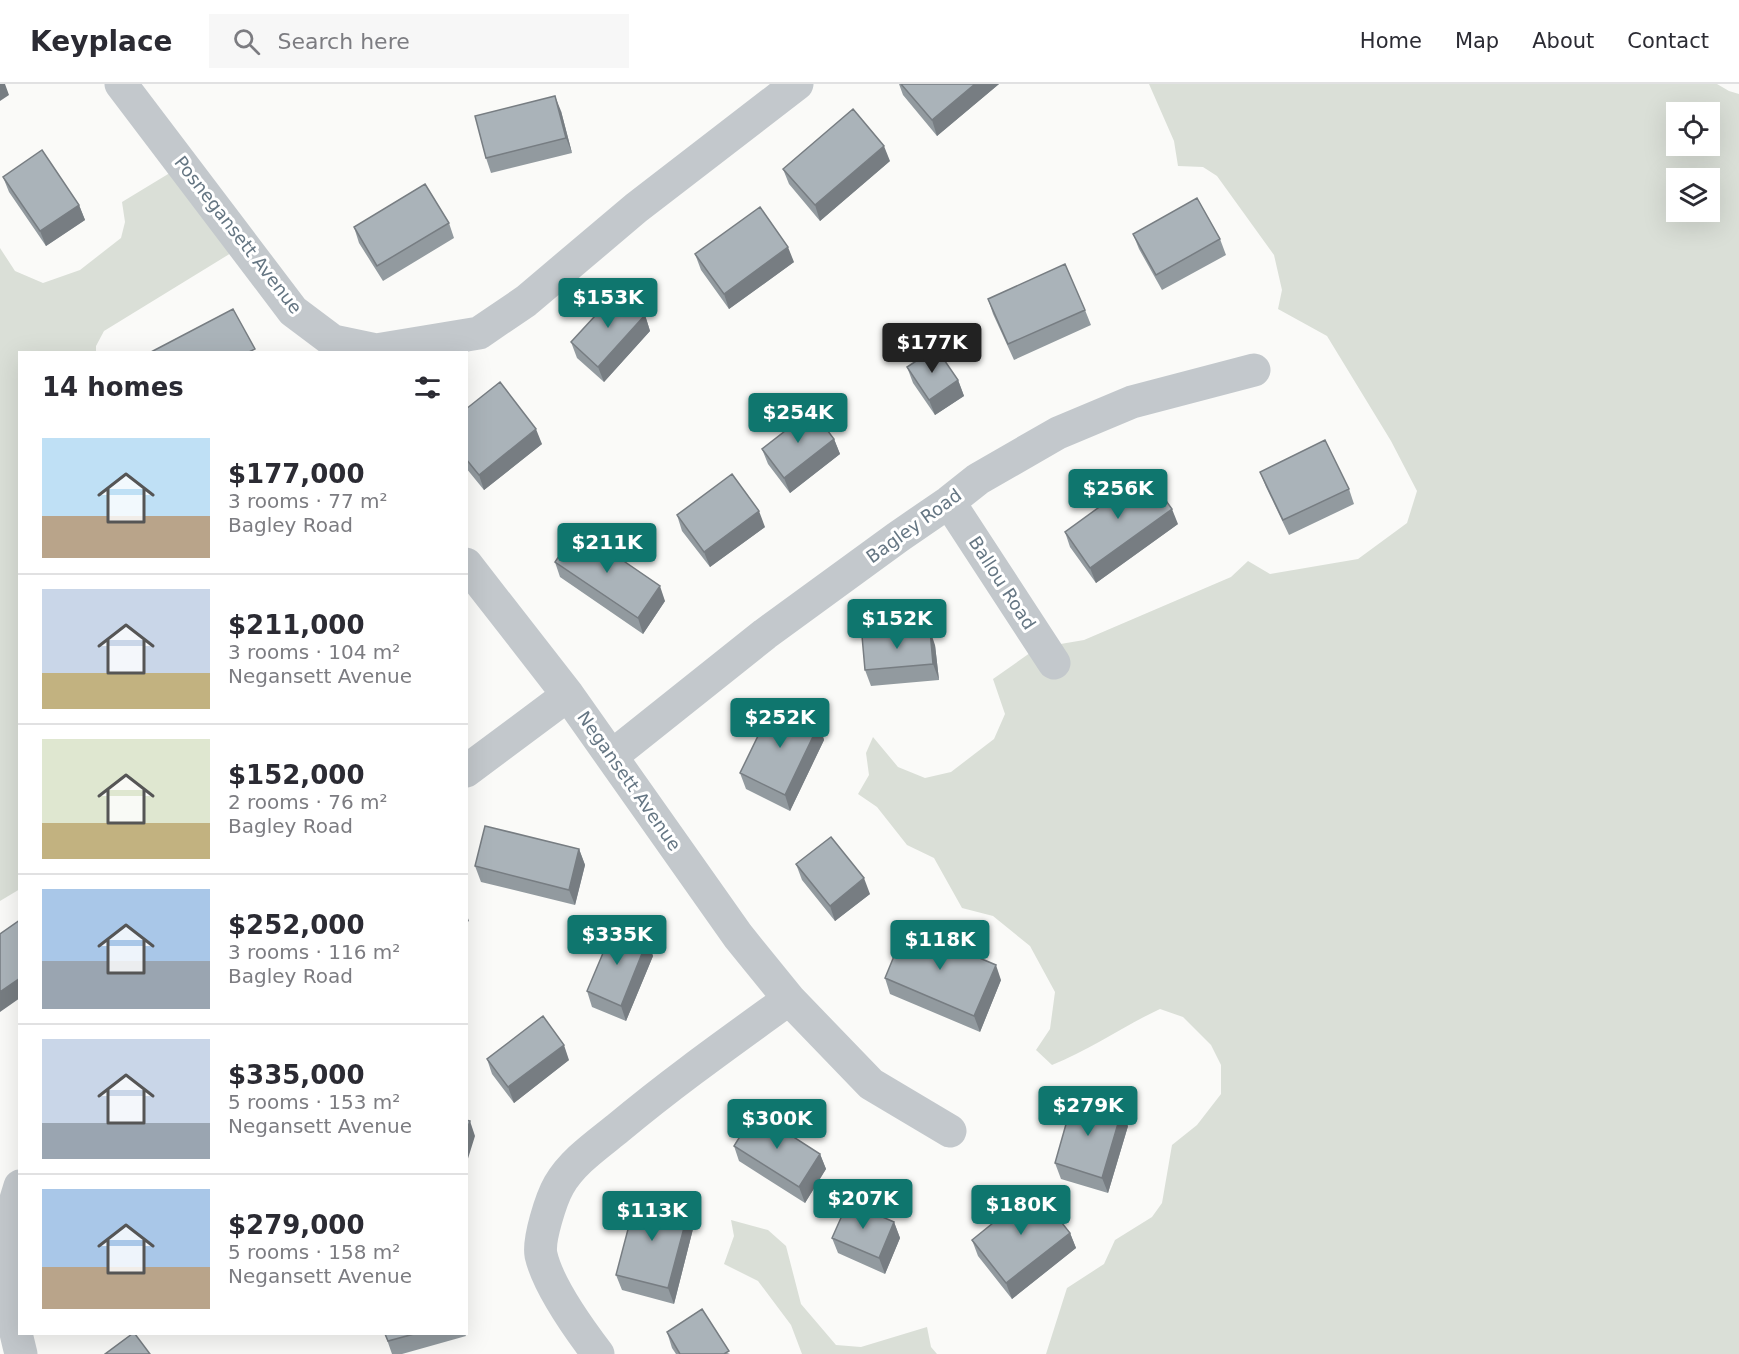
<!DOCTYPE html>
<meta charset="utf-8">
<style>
body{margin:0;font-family:"DejaVu Sans",sans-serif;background:#f7f7f7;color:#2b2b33;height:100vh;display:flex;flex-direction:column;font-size:22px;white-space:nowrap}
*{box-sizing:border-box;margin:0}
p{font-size:20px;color:#7c7c81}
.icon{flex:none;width:33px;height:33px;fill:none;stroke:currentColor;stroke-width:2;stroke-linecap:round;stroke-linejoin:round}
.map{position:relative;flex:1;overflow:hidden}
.sheet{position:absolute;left:18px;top:267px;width:450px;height:984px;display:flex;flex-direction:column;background:#fff;border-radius:0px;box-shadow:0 6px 24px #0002}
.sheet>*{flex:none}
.controls{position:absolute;left:1666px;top:18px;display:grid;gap:12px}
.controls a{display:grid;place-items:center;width:54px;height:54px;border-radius:0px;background:#fff;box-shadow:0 6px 24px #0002;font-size:30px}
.price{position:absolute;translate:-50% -51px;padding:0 14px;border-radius:6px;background:#0f766e;color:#fff;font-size:20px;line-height:39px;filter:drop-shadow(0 2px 3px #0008)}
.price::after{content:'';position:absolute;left:50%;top:36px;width:18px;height:14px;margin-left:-9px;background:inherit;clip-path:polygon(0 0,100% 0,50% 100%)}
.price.on{background:#222;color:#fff}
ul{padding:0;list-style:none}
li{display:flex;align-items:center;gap:18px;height:150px;padding:0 24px}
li+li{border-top:2px solid #e1e1e2}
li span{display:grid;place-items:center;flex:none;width:168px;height:120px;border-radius:0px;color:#555}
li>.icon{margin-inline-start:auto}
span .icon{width:72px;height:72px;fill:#fffc;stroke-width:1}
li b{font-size:26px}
h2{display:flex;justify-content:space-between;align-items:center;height:72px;padding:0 24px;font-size:26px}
header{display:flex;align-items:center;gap:36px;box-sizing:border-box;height:84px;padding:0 30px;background:#fff;border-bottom:2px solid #e1e1e2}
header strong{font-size:28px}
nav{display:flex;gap:33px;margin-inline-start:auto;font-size:21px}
.search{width:420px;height:54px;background:#f7f7f7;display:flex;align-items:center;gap:15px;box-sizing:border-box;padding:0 21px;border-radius:0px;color:#7c7c81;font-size:22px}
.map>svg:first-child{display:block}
.green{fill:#dadfd7;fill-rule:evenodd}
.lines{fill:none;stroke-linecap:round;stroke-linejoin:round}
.minor{stroke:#c3c8cc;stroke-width:33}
.wall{fill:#929a9f}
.shaded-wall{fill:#777d82}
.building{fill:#aab3b9;stroke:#777d82;stroke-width:1.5}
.labels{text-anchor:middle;stroke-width:6;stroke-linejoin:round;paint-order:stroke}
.street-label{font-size:18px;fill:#657683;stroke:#fff}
</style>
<header>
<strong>Keyplace</strong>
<div class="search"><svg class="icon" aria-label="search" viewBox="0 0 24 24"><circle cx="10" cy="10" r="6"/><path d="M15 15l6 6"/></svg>Search here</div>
<nav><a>Home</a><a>Map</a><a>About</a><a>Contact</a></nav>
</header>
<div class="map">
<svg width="1739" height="1270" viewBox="0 0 1739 1270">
<rect width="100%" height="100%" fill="#fafaf8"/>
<path class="green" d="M1149,0H1717L1729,7L1739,10V1270H1046L1067,1204L1104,1180L1115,1156L1152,1133L1162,1119L1172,1061L1197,1041L1221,1010V981L1211,961L1183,933L1160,925C1123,942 1090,966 1052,981L1036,966L1050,945L1055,908L1030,862L993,832L962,824L934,774L907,761L877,723L858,710L869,691L866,669L873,653L898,683L925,694L951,688L994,655L1005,630L993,595L1037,564L1084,556L1231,493L1248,477L1270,490L1358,475L1407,439L1417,407L1391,357L1327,252L1278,225L1282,206L1274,171L1217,92L1203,83L1178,82L1174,57ZM1677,28H1710V62H1677ZM1677,94H1710V128H1677Z
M178,84L236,166L104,247L96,262V268H20V805L0,817V164L15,187L43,199L80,186L121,154L125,138L122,118Z
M731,1136L768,1146L786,1162L801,1220L836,1261L861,1263L927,1243L931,1263L937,1270H802L791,1241L758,1197L724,1180L734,1152Z"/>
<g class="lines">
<path class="minor" d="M121,0L293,227L333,257L376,266L479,249L526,217L636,124L797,0
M949,418L1054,579
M466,480L568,611L738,852L789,915L871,1000L950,1047
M612,672L765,550L898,453L949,418L978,395L1058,349L1132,318L1254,286
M466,687L568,611
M20,1102L4,1154L7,1212L21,1270
M598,1270C579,1245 548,1202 541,1171C538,1156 551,1115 559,1101C572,1078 597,1061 618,1044C673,998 731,957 789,915"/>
</g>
<path class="wall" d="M899,0H999L937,52L903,11Z
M561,27L572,69L491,89L486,74Z
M890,77L820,137L789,100L783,85Z
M3,93L79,121L85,136L46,162L9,108Z
M449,139L454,154L383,197L359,159L354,143Z
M1133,150L1220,155L1226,171L1162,206L1139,165Z
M695,170L794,178L729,225L701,186Z
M988,215L1085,226L1091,241L1014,276L993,230Z
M645,231L650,247L604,298L577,274L571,258Z
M907,283L958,296L964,312L935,331L913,299Z
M466,325L542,360L484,406L466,384Z
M834,355L840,370L790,409L768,380L762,365Z
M1260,388L1349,405L1354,420L1289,451L1266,403Z
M677,431L765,443L710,483L682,447Z
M1178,440L1096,499L1070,463L1065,448Z
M555,478L665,517L643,550L560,493Z
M935,561L939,596L871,602L865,586Z
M819,640L824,656L790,727L746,705L740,689Z
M579,765L585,781L575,821L481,798L475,782Z
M796,780L870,810L835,837L802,796Z
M647,857L653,872L626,937L592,923L587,907Z
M885,894L1001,896L980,948L890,910Z
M487,975L569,976L514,1019L492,990Z
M1128,1042L1108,1109L1061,1095L1055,1079Z
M734,1062L820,1070L826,1085L805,1119L739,1077Z
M894,1138L900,1154L885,1190L838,1169L832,1154Z
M694,1141L674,1220L622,1206L616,1191Z
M1070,1149L1076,1164L1012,1215L978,1172L972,1156Z
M667,1248L730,1270H676L672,1264Z
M385,1250H465L466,1252L402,1270H392Z"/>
<path class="shaded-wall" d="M0,0H5L9,11L0,17Z
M975,0H999L937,52L932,36Z
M555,12L561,27L572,69L566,54Z
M884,62L890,77L820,137L815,121Z
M79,121L85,136L46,162L40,147Z
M788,163L794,178L729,225L724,210Z
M645,231L650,247L604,298L598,283Z
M958,296L964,312L935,331L929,316Z
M536,345L542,360L484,406L479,391Z
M834,355L840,370L790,409L784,394Z
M1172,425L1178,440L1096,499L1090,484Z
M759,427L765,443L710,483L704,468Z
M660,502L665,517L643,550L638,534Z
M930,546L935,561L939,596L933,580Z
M819,640L824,656L790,727L785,711Z
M579,765L585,781L575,821L569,806Z
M864,794L870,810L835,837L830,822Z
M466,829L469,837L466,839Z
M647,857L653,872L626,937L621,922Z
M996,881L1001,896L980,948L974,932Z
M20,894V914L0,928V908Z
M564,961L569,976L514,1019L508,1003Z
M1122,1026L1128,1042L1108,1109L1102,1094Z
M470,1037L475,1052L466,1081V1048Z
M820,1070L826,1085L805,1119L799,1103Z
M689,1125L694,1141L674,1220L668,1204Z
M894,1138L900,1154L885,1190L879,1174Z
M1070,1149L1076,1164L1012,1215L1006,1199Z"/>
<path class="building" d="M901,0H975L932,36Z
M555,12L566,54L486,74L475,32Z
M853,25L884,62L815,121L783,85Z
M42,66L79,121L40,147L3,93Z
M425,100L449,139L377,182L354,143Z
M1197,114L1220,155L1156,191L1133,150Z
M760,123L788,163L724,210L695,170Z
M1065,180L1085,226L1008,260L988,215Z
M618,207L645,231L598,283L571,258Z
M233,225L255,265L249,268H151Z
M936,264L958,296L929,316L907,283Z
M500,298L536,345L479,391L466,375V325Z
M812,326L834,355L784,394L762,365Z
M1325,356L1349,405L1283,436L1260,388Z
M1146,389L1172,425L1090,484L1065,448Z
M732,390L759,427L704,468L677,431Z
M577,445L660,502L638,534L555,478Z
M930,546L933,580L865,586L862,552Z
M774,619L819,640L785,711L740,689Z
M485,742L579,765L569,806L475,782Z
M831,753L864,794L830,822L796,780Z
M20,836V894L0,908V850Z
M614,843L647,857L621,922L587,907Z
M906,843L996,881L974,932L885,894Z
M543,932L564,961L508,1003L487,975Z
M1074,1012L1122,1026L1102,1094L1055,1079Z
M755,1028L820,1070L799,1103L734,1062Z
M466,1036L470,1037L466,1048Z
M1035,1105L1070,1149L1006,1199L972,1156Z
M637,1111L689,1125L668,1204L616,1191Z
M848,1118L894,1138L879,1174L832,1154Z
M702,1225L729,1267L724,1270H680L667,1248Z
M132,1250H135L150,1270H105Z
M385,1250H414L388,1257Z"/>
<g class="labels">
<g class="street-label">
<text transform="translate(238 151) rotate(52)" y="6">Posnegansett Avenue</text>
<text transform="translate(914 442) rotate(-36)" y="6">Bagley Road</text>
<text transform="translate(1002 499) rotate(57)" y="6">Ballou Road</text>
<text transform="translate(629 697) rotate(55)" y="6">Negansett Avenue</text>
</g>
</g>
</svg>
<div class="controls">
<a><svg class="icon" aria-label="locate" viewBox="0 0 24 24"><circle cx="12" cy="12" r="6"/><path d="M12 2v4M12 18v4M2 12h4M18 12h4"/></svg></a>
<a><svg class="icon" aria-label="layers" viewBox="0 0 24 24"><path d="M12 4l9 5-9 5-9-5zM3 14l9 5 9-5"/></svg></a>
</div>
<b class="price" style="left:608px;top:245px">$153K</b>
<b class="price on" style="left:932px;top:290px">$177K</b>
<b class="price" style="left:798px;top:360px">$254K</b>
<b class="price" style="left:1118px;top:436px">$256K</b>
<b class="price" style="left:607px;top:490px">$211K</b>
<b class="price" style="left:897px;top:566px">$152K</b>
<b class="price" style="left:780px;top:665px">$252K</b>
<b class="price" style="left:617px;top:882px">$335K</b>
<b class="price" style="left:940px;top:887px">$118K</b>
<b class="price" style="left:1088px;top:1053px">$279K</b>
<b class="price" style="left:777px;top:1066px">$300K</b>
<b class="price" style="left:863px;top:1146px">$207K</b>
<b class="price" style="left:1021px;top:1152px">$180K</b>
<b class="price" style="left:652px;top:1158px">$113K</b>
<section class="sheet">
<h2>14 homes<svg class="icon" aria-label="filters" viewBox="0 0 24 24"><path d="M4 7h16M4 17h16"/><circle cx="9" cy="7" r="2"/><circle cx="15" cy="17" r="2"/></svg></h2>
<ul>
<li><span style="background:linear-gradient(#bfe0f5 65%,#b9a48a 0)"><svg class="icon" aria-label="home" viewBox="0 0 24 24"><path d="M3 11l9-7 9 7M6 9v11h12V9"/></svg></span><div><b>$177,000</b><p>3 rooms · 77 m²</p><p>Bagley Road</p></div></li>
<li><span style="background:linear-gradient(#c9d6e8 70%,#c2b280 0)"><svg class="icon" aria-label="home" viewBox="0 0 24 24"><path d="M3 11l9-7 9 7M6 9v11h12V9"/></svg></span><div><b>$211,000</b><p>3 rooms · 104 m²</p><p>Negansett Avenue</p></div></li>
<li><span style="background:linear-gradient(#dfe7d0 70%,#c2b280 0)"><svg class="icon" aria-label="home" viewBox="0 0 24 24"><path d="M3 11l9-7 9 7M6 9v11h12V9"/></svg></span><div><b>$152,000</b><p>2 rooms · 76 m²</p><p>Bagley Road</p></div></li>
<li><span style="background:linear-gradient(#a9c7e8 60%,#9aa5b1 0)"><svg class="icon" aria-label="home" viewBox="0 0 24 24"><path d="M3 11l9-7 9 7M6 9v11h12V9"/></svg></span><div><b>$252,000</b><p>3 rooms · 116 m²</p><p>Bagley Road</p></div></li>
<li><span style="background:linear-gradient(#c9d6e8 70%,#9aa5b1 0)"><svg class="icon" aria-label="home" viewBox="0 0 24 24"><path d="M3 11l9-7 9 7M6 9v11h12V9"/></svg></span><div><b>$335,000</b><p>5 rooms · 153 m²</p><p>Negansett Avenue</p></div></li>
<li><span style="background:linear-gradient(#a9c7e8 65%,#b9a48a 0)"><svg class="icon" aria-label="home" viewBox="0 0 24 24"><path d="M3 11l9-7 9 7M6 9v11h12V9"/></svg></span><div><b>$279,000</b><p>5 rooms · 158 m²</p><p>Negansett Avenue</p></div></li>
</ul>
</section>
</div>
